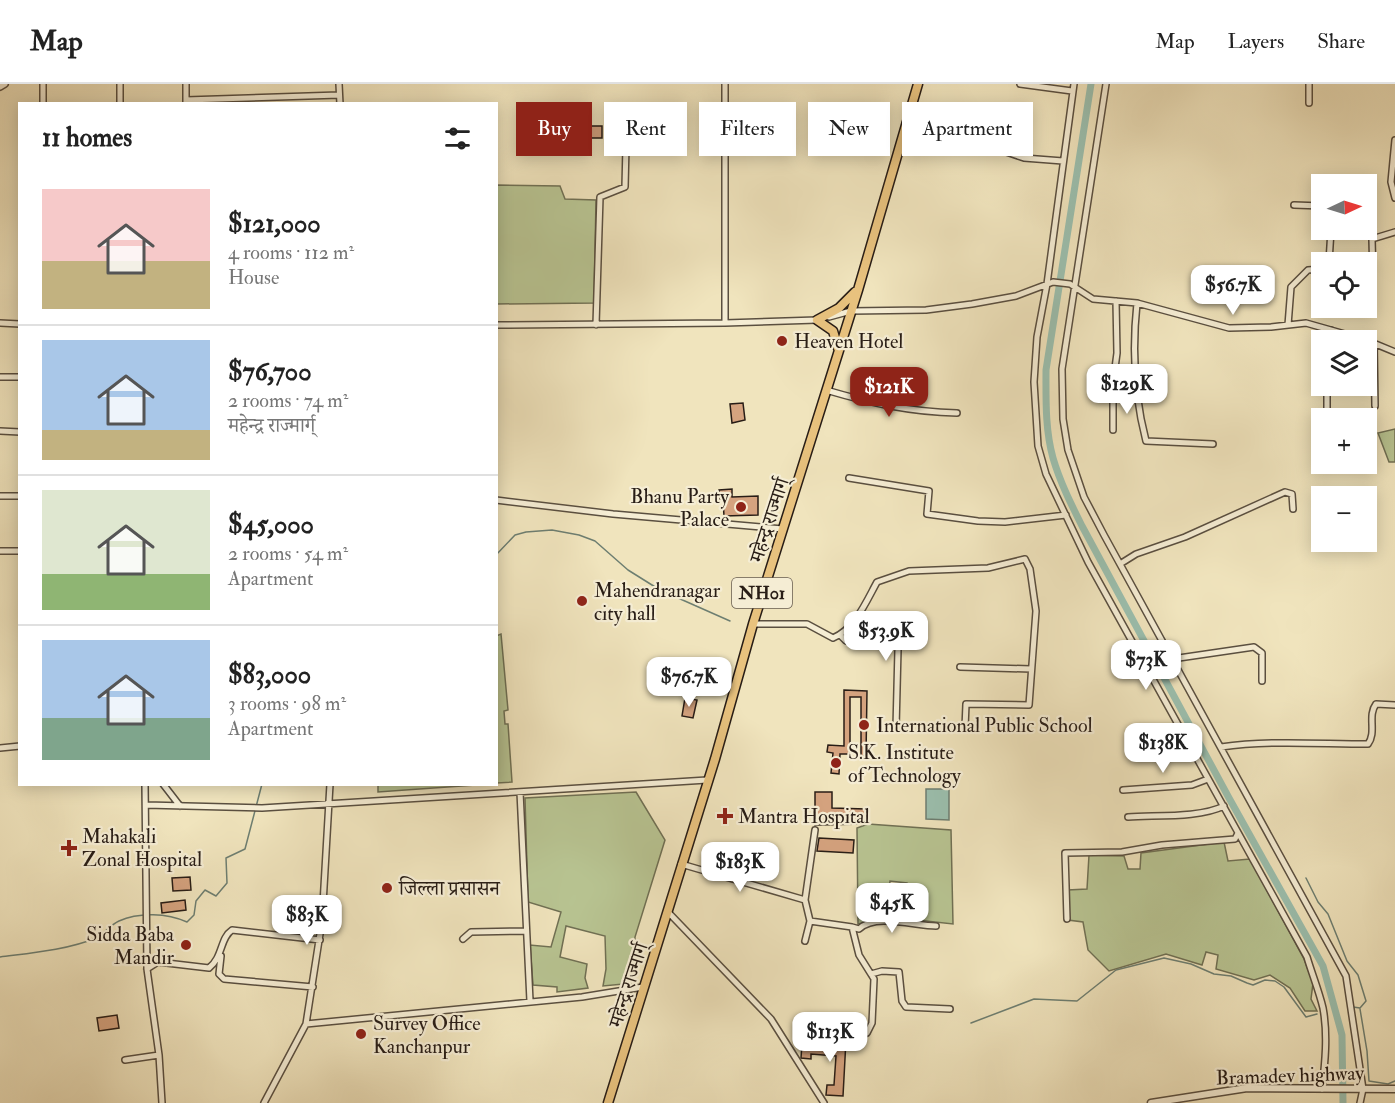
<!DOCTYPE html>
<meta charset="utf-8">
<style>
body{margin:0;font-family:"IM FELL Double Pica","Noto Serif Devanagari",serif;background:#f6f6f6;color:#222;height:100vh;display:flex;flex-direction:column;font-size:22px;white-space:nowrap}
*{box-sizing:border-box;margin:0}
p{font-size:20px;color:#767676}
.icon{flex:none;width:33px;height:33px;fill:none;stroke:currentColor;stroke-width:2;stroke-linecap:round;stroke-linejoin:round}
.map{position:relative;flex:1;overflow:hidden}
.side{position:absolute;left:18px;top:18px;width:480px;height:684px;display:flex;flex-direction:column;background:#fff;border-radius:0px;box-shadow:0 3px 15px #0003}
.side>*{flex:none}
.banner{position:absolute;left:516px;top:18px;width:570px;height:54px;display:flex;gap:12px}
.needle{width:39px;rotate:86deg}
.controls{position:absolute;left:1311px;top:90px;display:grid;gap:12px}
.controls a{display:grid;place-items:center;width:66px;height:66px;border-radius:0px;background:#fff;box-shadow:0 3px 15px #0003;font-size:30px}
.price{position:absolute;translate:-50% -51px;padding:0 14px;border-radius:12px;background:#fff;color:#222;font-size:20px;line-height:39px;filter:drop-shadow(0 2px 3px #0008)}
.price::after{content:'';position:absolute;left:50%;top:36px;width:18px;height:14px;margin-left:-9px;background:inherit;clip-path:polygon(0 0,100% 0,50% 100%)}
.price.active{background:#8f2418;color:#fff}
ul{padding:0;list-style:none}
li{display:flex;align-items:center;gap:18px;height:150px;padding:0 24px}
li+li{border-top:2px solid #e0e0e0}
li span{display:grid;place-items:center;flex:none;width:168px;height:120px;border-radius:0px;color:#555}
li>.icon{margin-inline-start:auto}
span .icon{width:72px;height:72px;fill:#fffc;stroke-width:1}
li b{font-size:26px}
h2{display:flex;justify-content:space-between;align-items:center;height:72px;padding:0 24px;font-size:26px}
.tag{padding:0 21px;border-radius:0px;background:#fff;box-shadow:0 3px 15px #0003;font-size:21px;line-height:54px}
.tag.active{background:#8f2418;color:#fff}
header{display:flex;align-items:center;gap:36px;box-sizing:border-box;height:84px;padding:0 30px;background:#fff;border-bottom:2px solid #e0e0e0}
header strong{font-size:28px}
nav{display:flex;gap:33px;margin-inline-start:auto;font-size:21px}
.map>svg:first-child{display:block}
.green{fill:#b8c492;stroke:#707054;stroke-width:1.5}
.water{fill:#9bbfae;stroke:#6d7e71;stroke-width:1.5}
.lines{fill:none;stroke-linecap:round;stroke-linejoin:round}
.stream{stroke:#6d7e71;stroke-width:1.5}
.canal{stroke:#9bbfae;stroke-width:7}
.building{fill:#d5a37f;stroke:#281d16;stroke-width:1.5}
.minor-casing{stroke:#5a4f40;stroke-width:8}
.tertiary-casing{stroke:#5a4f40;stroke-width:9}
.trunk-casing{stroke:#281d16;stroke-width:11}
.minor{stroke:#f5edd4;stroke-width:5}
.tertiary{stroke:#f5edd4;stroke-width:6}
.trunk{stroke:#e8c27e;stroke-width:8}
.poi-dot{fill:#8f2418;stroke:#f5edd4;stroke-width:2}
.labels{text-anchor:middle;stroke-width:4.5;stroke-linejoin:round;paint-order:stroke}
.shield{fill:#f5edd4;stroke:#665b4f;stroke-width:1.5}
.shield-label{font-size:18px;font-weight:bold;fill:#281d16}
.poi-label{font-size:20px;fill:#281d16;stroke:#f5edd4;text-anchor:start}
.street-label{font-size:20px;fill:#281d16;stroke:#f5edd4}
</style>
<header>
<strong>Map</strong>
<nav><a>Map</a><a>Layers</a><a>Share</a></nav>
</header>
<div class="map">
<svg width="1395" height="1019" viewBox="0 0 1395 1019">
<rect width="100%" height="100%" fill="#f0e4bd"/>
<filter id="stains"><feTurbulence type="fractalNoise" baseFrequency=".00333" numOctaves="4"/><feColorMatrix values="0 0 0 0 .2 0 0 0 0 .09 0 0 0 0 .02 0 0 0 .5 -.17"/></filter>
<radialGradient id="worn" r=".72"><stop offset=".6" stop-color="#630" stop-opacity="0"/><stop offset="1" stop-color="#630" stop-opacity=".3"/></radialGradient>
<path class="green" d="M497,101L560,102L565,115L596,116L594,219L497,220Z
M1395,345V378H1389L1378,349Z
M501,550L508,626L504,627L505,640H508L512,698L497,699L496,552Z
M381,700H475V701L378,708V702Z
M636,708L665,756L635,853L634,899L603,902L606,885L605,852L566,842L560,873L587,880L585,894L588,904L557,908V903L533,901L530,861L551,863L561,828L528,818L525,714Z
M868,740L951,746L953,840L908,835L907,799L890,797L889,806H887L885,816L883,817L882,834L858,840L857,744Z
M1224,758L1228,777L1250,775L1304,875L1313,899L1311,915L1317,927H1305L1290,904L1270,891L1254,896L1216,885L1218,871L1206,868L1202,881L1166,870L1109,887L1088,866L1083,838L1068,836V806L1087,805L1089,771L1124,772L1128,785H1140L1141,769Z"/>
<path class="water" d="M926,705H949V736L926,735Z"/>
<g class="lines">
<path class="stream" d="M496,471L515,451L526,448L552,446L579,451L595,457L628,486L660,506L730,537
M1306,794L1318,818L1328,830L1347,877L1358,891L1366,917L1360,924L1353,923
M0,873C31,869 67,866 96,854C104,850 110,841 119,837C139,828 167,829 187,838L194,831L196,817L205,806L216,812L227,799L226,774L245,765L262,700
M1360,925L1367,967L1369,997L1388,1000L1395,997
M971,939L1034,915L1077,917L1116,886L1164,874L1191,880L1214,890L1231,892L1247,899L1253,901L1265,896L1275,897L1284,903L1306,933L1317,930"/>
<path class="canal" d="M1091,0L1046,286C1046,315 1045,345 1053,374C1060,398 1071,420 1082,442L1229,714L1323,882L1342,951L1343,1019"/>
</g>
<path class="building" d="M581,42H602V54H582Z
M743,319L745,336L732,339L730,320Z
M732,405V413L758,412V431L724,432L723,416H719V406Z
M844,606L867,607L866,672H861V613H850V670H840L839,690L831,689L833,669L827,668L828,661L844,662Z
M685,614L697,616L693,634L682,632Z
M815,708H832V724L866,725V740L815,741Z
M819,754L854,756L853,769L817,767Z
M190,793L191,806L173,807L172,794Z
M185,816L186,826L162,829L161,819Z
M117,931L119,944L99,947L97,934Z
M838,955L846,956L843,1012L826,1011L827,1001H834L836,972L811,970V975L801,974L802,960L833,962L834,958H837Z"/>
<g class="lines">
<g class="minor-casing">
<path id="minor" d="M43,0V20
M120,0V20
M339,0L340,20
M725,0V239
M1020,0L1072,7
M1074,0L1047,200L1037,253L1034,298L1038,362L1046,390L1088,478L1307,873C1312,890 1319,907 1323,924C1328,951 1325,979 1322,1005
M1106,0L1062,285L1063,335L1068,366L1084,413L1104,451L1346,892L1363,1005L1360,1019
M0,3L5,0
M186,16L339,11
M186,19V0
M1309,19V0
M905,40L951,49L1024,74L1063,77
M1395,56L1391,98L1395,114
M1294,121L1322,122
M1329,178L1331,146
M1373,195L1372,155L1395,148
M1137,219C1132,266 1134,311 1146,357L1213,360
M829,233L851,227L926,226L972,220L1016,212L1053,198L1070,200L1093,215L1137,219L1229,244L1271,243L1306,239L1366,256L1395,268
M0,239L20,240
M496,241L725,239L817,236
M596,241L600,113L625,103L626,62L641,38
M1288,241L1291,203L1308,186L1322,185
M1330,256L1331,246
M1374,259L1375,322
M0,293H20
M1327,302V334
M826,306C870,319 911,328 957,329
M1113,346V299L1117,269L1116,217
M0,347L20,348
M849,394L929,407L927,430L978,437L1005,438L1066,431
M0,412H20
M496,416L613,430L783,445
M0,467H20
M1120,480L1136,470L1185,453L1285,408L1292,410L1293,425
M753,540H807L833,554C855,545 866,518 877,498L909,487L988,484L1025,475L1030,485L1036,527L1029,621L966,620L965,644
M840,551L846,557L893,558L898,565L896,644
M1172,575L1254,563L1262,569V597
M960,583L1031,585
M1221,663C1270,656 1319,660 1368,660C1377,648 1367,632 1376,620L1395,621
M0,664L20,662
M145,700L147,885L159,971L162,1019
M163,700L180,722
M1123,706L1192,701L1208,695
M520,708L530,917
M146,721L262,724L707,696
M1128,733C1156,731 1200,734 1224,722
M681,780L805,816
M667,827L771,935L824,1019
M1067,835L1065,769L1122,768L1162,761L1235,755L1238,749
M810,837L852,843L859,871L874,895L872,939L867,949
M852,843L859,845C876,829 915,842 936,842
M463,855L471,848L526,847
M805,857L810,837L805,816L815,746
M221,872L219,890L224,895L313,903
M147,885L158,878L209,884C223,873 220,854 232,846L320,856
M871,890L882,887L899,888L902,917L906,923L950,925
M306,940L582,913L643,903
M125,976L159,971
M264,1019L306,940L322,837L330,700"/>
</g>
<g class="tertiary-casing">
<path id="tertiary" d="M1151,1019L1247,1004L1395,1005"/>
</g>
<g class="trunk-casing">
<path id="trunk" d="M838,264L833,247L817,236L839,224L855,208
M608,1019L715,675L753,540L858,206L918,0"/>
</g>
<use href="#minor" class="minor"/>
<use href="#tertiary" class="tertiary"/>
<use href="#trunk" class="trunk"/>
</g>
<g class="poi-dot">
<circle cx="782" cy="257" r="6"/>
<circle cx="741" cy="423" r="6"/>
<circle cx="582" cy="517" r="6"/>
<circle cx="864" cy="641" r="6"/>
<circle cx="836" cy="679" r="6"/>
<path d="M722 723h6v6h6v6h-6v6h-6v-6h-6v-6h6z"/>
<path d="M66 755h6v6h6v6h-6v6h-6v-6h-6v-6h6z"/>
<circle cx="387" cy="804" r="6"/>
<circle cx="186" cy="861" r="6"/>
<circle cx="361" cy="950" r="6"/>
</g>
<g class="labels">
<rect class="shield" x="732" y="494" width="60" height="30" rx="4.5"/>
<g class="shield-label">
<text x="762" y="515">NH01</text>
</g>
<g class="poi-label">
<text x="794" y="264">Heaven Hotel</text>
<text x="729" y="419" text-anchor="end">Bhanu Party<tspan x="729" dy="23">Palace</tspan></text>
<text x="594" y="513">Mahendranagar<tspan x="594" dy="23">city hall</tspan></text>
<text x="876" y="648">International Public School</text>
<text x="848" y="675">S.K. Institute<tspan x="848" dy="23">of Technology</tspan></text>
<text x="738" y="739">Mantra Hospital</text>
<text x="82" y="759">Mahakali<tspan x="82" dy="23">Zonal Hospital</tspan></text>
<text x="399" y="811">जिल्ला प्रसासन</text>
<text x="174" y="857" text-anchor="end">Sidda Baba<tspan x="174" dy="23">Mandir</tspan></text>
<text x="373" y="946">Survey Office<tspan x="373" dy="23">Kanchanpur</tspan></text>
</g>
<g class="street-label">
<text transform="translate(769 436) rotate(-72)" y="7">महेन्द्र राज्मार्ग्</text>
<text transform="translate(628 901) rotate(-72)" y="7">महेन्द्र राज्मार्ग्</text>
<text transform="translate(1290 991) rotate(-2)" y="7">Bramadev highway</text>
</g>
</g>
<rect width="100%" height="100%" filter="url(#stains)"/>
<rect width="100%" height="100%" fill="url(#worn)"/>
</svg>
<div class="controls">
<a><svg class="needle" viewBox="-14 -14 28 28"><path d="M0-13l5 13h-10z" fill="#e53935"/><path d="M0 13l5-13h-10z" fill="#767676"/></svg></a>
<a><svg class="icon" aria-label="locate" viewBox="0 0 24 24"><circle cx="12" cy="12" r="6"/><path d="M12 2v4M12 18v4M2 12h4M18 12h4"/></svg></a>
<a><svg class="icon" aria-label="layers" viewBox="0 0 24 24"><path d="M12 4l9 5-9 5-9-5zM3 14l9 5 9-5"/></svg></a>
<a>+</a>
<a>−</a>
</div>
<b class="price" style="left:1233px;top:232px">$56.7K</b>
<b class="price" style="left:1127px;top:331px">$129K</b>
<b class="price active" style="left:889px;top:334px">$121K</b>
<b class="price" style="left:886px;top:578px">$53.9K</b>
<b class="price" style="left:1146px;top:607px">$73K</b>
<b class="price" style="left:689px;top:624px">$76.7K</b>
<b class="price" style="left:1163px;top:690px">$138K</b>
<b class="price" style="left:740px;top:809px">$183K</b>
<b class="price" style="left:892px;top:850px">$45K</b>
<b class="price" style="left:307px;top:862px">$83K</b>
<b class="price" style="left:830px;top:979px">$113K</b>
<div class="banner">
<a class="tag active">Buy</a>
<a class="tag">Rent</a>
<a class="tag">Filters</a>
<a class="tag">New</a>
<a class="tag">Apartment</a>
</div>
<section class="side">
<h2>11 homes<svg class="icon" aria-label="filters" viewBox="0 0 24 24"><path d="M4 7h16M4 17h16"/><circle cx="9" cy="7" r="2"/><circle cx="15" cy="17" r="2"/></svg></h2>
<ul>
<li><span style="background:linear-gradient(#f6c9c9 60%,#c2b280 0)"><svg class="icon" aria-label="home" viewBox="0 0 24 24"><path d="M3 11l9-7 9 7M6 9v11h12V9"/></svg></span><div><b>$121,000</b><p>4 rooms · 112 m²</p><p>House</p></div></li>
<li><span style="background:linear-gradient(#a9c7e8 75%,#c2b280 0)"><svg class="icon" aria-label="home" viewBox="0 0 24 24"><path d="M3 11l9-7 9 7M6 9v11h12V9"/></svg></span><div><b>$76,700</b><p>2 rooms · 74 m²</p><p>महेन्द्र राज्मार्ग्</p></div></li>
<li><span style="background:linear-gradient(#dfe7d0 70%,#8fb573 0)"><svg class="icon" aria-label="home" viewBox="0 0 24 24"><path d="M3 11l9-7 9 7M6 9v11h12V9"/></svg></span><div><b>$45,000</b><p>2 rooms · 54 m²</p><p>Apartment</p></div></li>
<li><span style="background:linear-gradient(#a9c7e8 65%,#7fa58c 0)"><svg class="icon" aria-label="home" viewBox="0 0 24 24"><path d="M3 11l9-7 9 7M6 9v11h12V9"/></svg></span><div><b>$83,000</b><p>3 rooms · 98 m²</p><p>Apartment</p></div></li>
</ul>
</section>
</div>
